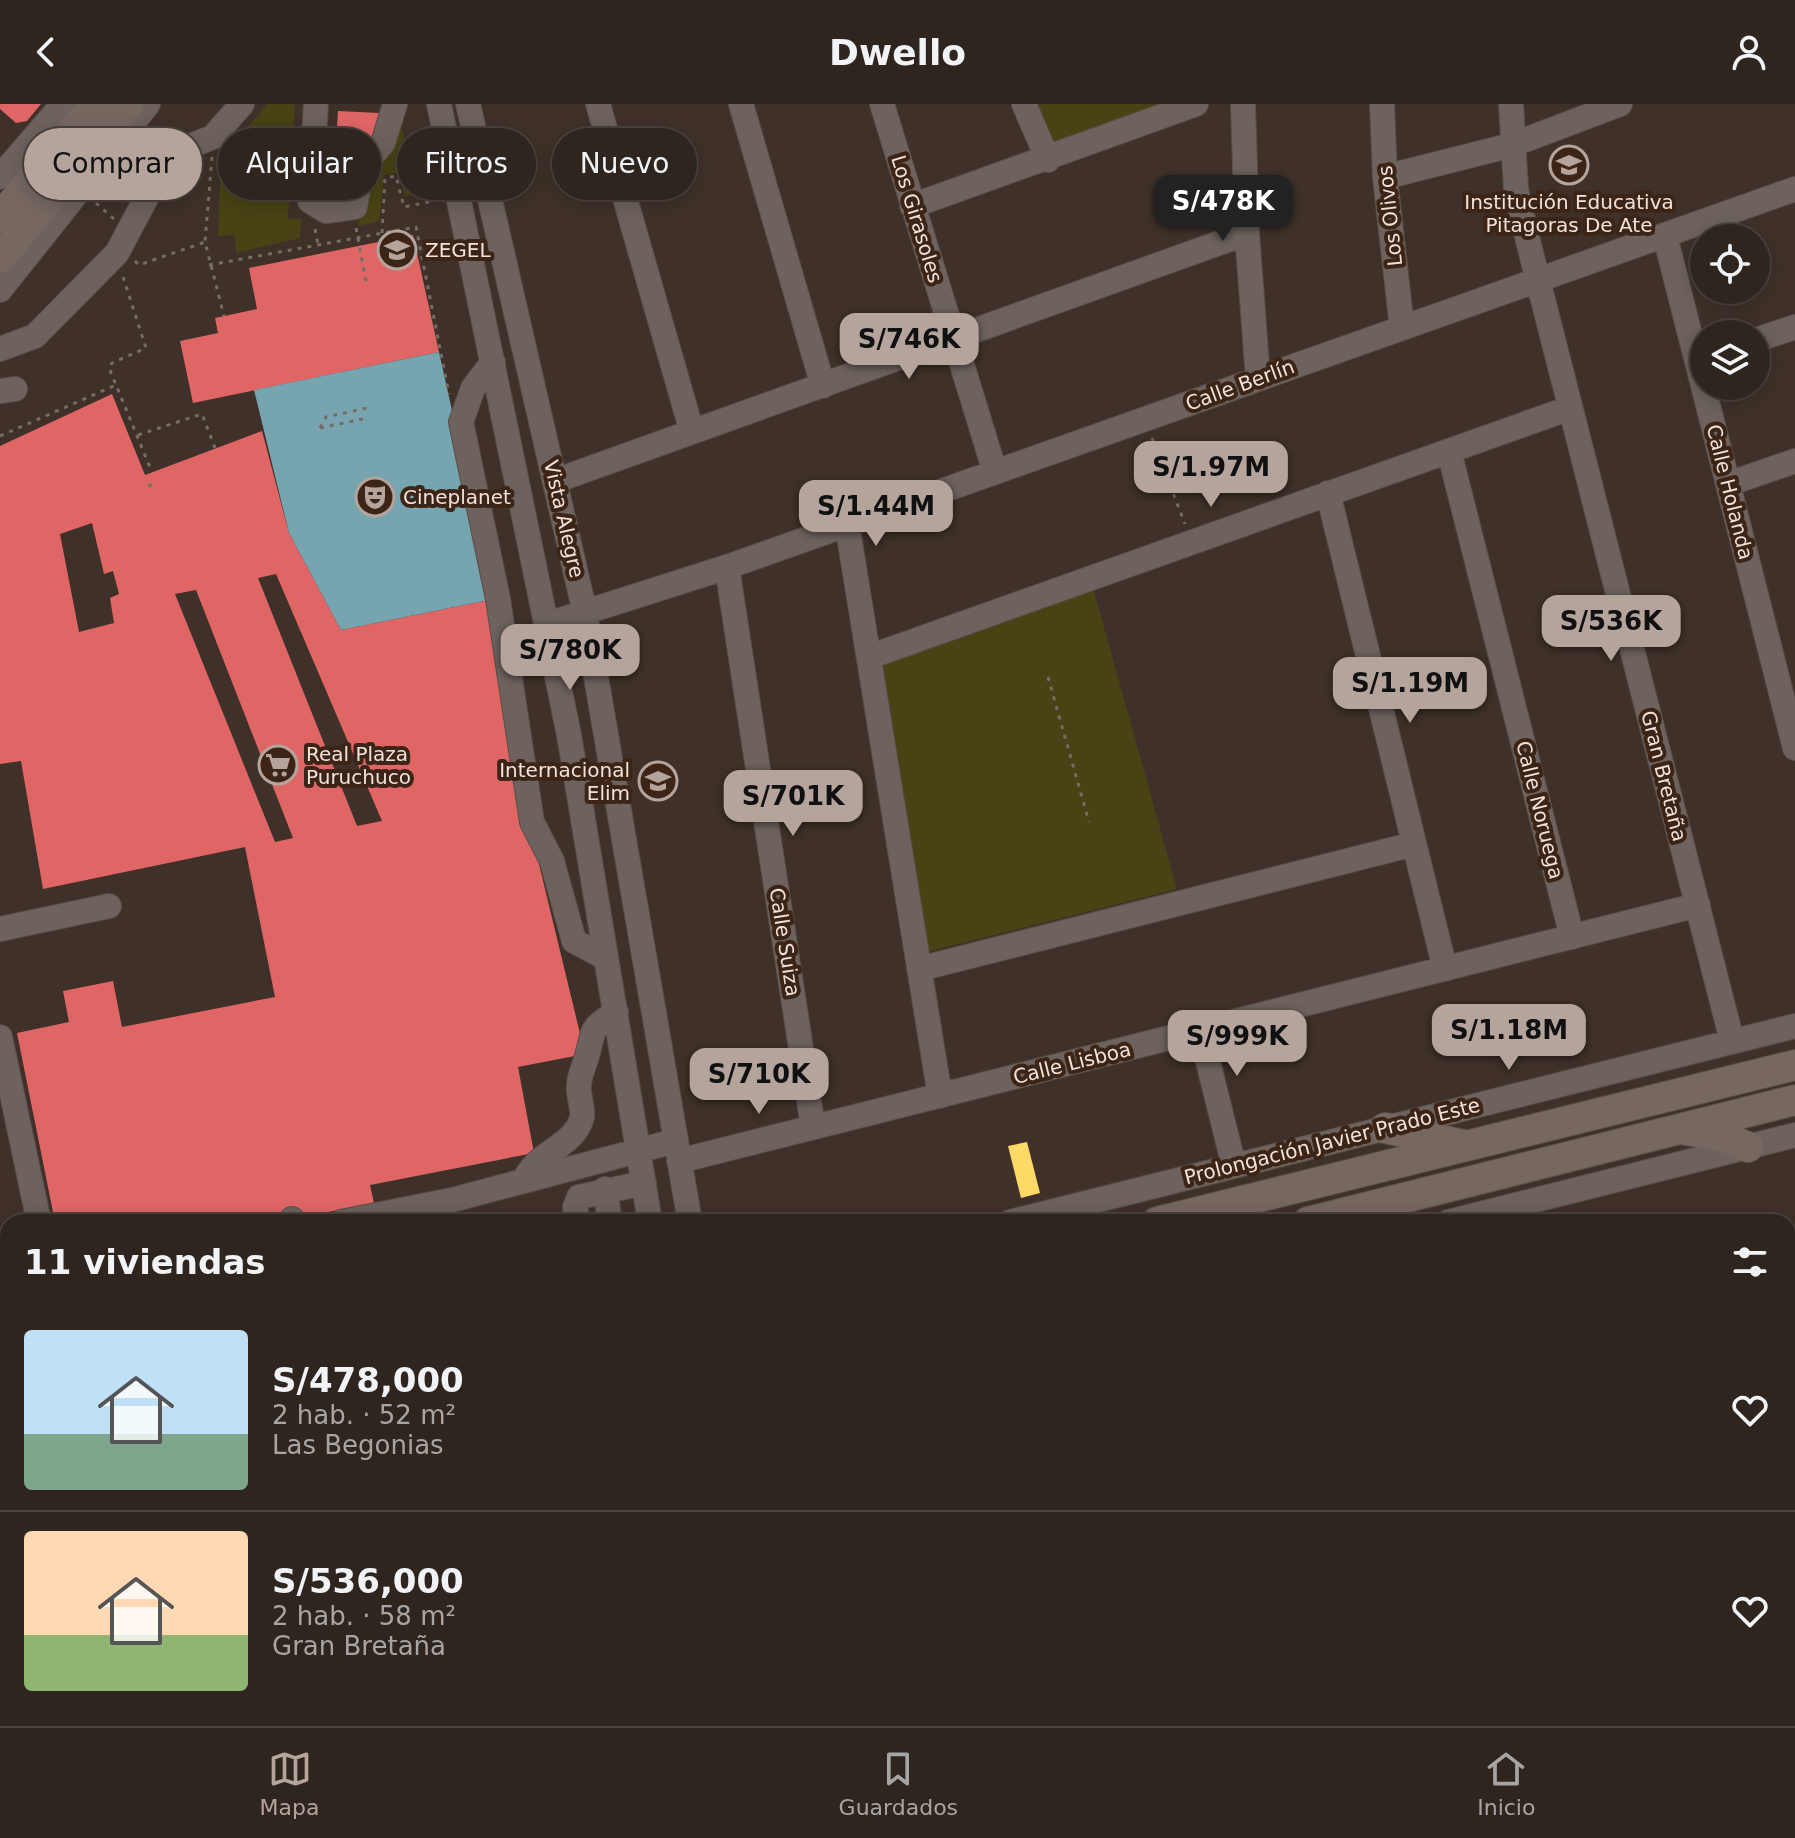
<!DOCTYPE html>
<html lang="es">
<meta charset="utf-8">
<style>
body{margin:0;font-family:"DejaVu Sans",sans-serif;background:#372d28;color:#f1f3f6;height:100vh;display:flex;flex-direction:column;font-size:30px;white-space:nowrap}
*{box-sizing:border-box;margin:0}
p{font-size:26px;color:#a7a5a4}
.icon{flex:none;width:44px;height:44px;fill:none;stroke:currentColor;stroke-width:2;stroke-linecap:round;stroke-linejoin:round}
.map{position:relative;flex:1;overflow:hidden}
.side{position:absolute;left:0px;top:1110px;width:1796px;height:512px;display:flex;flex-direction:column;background:#2f251f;border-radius:24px 24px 0 0;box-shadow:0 4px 20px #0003,0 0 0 2px #4a423d}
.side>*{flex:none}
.guide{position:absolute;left:24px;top:24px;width:800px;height:72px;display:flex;gap:16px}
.buttons{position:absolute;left:1690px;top:120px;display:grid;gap:16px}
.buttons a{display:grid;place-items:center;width:80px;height:80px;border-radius:50%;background:#2f251f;box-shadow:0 4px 20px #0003,0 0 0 2px #4a423d;font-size:40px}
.price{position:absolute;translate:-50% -68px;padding:0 18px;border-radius:16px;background:#b4a49c;color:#111;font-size:26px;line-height:52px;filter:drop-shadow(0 2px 4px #0008)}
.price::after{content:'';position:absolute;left:50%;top:48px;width:24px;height:18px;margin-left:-12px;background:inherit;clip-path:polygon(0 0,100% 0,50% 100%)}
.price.on{background:#222;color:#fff}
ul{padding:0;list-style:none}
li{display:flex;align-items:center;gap:24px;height:200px;padding:0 24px}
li+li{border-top:2px solid #4a423d}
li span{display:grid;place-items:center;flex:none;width:224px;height:160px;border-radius:8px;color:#555}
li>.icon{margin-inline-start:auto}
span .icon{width:96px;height:96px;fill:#fffc;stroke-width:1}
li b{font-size:34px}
h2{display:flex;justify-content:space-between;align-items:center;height:96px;padding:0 24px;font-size:34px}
.pill{padding:0 28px;border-radius:36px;background:#2f251f;box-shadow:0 4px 20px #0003,0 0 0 2px #4a423d;font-size:28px;line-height:72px}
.pill.on{background:#b4a49c;color:#111}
header{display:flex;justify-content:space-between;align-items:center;height:104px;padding:0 24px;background:#2f251f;font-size:36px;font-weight:700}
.dock{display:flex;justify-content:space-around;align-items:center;height:112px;border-top:2px solid #4a423d;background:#2f251f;font-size:22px;color:#a7a5a4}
.dock a{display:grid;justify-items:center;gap:4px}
.dock .on{color:#b4a49c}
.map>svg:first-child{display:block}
.green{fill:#474314}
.homes{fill:#ffd966}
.shops{fill:#e06666;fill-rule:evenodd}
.public{fill:#76a5af}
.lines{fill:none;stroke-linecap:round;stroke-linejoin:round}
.major-tunnel{stroke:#5a4c44;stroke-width:30;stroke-dasharray:30 15;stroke-linecap:butt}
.minor-casing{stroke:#594e47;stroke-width:26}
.major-casing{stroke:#594e47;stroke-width:32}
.path{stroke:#756c66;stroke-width:3;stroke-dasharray:4 6;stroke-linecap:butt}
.minor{stroke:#6d625d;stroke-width:24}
.major{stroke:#766761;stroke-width:30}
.labels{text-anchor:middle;stroke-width:8;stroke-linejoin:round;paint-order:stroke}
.poi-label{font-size:20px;fill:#f3e2da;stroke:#3c2417;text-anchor:start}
.street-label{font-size:20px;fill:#f3e2da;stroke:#3c2417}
</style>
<header><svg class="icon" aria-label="back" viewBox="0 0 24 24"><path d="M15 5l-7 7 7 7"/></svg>Dwello<svg class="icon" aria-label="person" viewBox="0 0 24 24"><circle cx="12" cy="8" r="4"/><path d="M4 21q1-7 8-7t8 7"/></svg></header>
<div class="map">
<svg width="1795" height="1622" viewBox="0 0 1795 1622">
<rect width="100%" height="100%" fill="#3f3129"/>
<path class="green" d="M268,0H295L288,114L301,115L300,134L236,149L235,131L218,132L221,54Z
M1037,0H1170L1048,46Z
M400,17L417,89L405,93L399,69L384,71L379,117L359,122L360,106L368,107L372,76L363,75Z
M1092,480L1177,785L926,848L878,557Z
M324,1614H506L509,1622H325Z"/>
<path class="homes" d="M1027,1038L1040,1089L1021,1094L1008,1042Z"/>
<path class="shops" d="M0,0H41L27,17L16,19L0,5Z
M338,7L379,9L376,33L363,34L362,54L347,87L333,86Z
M413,131L439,248L193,299L180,237L218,229L215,214L257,205L249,164Z
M314,285L316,290L282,300L271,314L268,293Z
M112,290L145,371L262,327L289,429L341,526L494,495L522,690L585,950L518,963L534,1049L370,1081L374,1099L277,1118H55L17,929L69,918L63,887L113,877L122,923L275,893L245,743L43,785L21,657L0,660V342ZM92,419L104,470L113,467L119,490L110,494L114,519L79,528L60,430ZM276,470L382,717L357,722L258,474ZM196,486L293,734L275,738L175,490Z"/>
<path class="public" d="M439,248L494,495L341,526L289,429L254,286Z"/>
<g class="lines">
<path class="major-tunnel" d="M0,1446L8,1444"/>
<g class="minor-casing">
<path id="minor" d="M316,0L310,97L326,107L355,103L362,64L383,39L395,0
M439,0L569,631L650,1118
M468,0L585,509L690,1118
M598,0L692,328
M741,0L823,282
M882,0L995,368
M1024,0L1048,56
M1243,0L1247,129L1258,275
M1382,0L1385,73L1402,224
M1511,0L1516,85L1529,141L1732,937
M0,73L63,0
M1385,73L1512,41L1620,0
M912,102L1196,0
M1665,132L1795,644
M0,186L148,0
M1756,236L1795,223
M0,245L35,232L117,149L163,62L188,43L213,33L242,0
M493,258L473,284L461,318L498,495L532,718L552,757L574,837L606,854
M0,287L15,285
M1449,347L1572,833
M555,377L1247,129
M1728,380L1795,357
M1328,389L1445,865
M847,420L940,992
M727,463L813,1023
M548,520L727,463L1795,85
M869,553L1570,304
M0,825L109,802
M919,865L1414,740
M1200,926L1234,1062
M0,933L39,1118
M679,1057L1698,801
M524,1077C535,1048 575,1043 582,1013C583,1006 580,996 579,988C578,973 583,966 587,952C595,925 588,926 616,908
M605,1085L610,1118
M292,1115V1118
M341,1118L452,1096L675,1037
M578,1118L575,1103L579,1093L644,1079
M1010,1118L1795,922
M1448,1118L1795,1031
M1788,1225L1795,1222
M1788,1287L1795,1303
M0,1297L8,1317
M1788,1340L1795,1337
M1788,1461L1795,1457
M123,1614L125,1622
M748,1614L750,1622
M944,1614L947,1622
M1274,1614L1278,1622
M569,1622L588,1614
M839,1622L857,1614
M1126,1622L1144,1614
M1378,1622L1398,1614
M1656,1622L1676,1614
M1738,1622L1742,1614"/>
</g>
<g class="major-casing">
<path id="major" d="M0,114L95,0
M0,154L129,0
M1385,1024L1463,1041
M1686,1026L1721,1032L1748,1043
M1157,1118L1795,961
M1308,1118L1795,996
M2,1398L8,1397"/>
</g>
<path class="path" d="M212,53L205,138L224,212
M96,99L114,115
M356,124L367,183
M315,125L318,141
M382,129L385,74L396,72L404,103L438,96
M135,157L139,161L205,138
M209,161L416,123L449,290
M123,173L146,244L112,259L109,264L152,368
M320,324L326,313L367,304
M320,324L367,314
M138,331L202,310L215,344
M0,332L116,281
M1152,334L1185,420
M148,382L157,379
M1048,573L1089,718
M1481,1614L1484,1622"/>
<use href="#minor" class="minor"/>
<use href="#major" class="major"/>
</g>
<defs>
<g id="school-ring" transform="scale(2)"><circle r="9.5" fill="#3c2417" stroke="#b4a49c" stroke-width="1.5"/><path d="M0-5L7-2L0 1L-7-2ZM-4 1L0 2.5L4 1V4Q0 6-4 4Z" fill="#b4a49c"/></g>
<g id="theatre-ring" transform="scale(2)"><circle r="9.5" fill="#3c2417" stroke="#b4a49c" stroke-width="1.5"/><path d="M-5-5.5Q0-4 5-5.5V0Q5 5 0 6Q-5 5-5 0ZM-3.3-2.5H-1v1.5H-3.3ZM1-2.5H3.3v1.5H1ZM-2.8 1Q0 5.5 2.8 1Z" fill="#b4a49c"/></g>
<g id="supermarket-ring" transform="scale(2)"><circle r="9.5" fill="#3c2417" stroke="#b4a49c" stroke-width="1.5"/><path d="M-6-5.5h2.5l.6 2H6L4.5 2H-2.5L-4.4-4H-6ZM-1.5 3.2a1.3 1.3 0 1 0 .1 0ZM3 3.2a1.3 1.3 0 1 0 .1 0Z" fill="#b4a49c"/></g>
</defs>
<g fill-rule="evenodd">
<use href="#school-ring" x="1569" y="61"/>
<use href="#school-ring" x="397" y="146"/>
<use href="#theatre-ring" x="375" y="393"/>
<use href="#supermarket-ring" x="278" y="661"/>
<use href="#school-ring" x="658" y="677"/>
</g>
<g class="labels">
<g class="poi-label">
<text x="1569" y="105" text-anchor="middle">Institución Educativa<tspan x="1569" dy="23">Pitagoras De Ate</tspan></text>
<text x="425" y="153">ZEGEL</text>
<text x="403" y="400">Cineplanet</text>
<text x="306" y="657">Real Plaza<tspan x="306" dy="23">Puruchuco</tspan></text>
<text x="630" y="673" text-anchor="end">Internacional<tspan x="630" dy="23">Elim</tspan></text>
</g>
<g class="street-label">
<text transform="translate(1390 112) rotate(-96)" y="7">Los Olivos</text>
<text transform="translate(917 115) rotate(73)" y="7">Los Girasoles</text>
<text transform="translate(1240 281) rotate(-20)" y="7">Calle Berlín</text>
<text transform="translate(1730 388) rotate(76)" y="7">Calle Holanda</text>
<text transform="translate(564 415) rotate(77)" y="7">Vista Alegre</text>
<text transform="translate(1664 672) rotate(76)" y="7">Gran Bretaña</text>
<text transform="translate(1540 706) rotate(76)" y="7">Calle Noruega</text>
<text transform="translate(785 838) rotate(81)" y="7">Calle Suiza</text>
<text transform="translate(1072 959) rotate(-14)" y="7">Calle Lisboa</text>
<text transform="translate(1332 1037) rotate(-14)" y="7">Prolongación Javier Prado Este</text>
</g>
</g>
</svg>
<div class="buttons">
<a><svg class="icon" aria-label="locate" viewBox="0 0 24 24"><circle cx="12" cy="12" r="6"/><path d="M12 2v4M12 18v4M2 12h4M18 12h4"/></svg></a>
<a><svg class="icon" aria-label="layers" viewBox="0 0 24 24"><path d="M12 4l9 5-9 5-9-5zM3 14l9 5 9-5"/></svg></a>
</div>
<b class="price on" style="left:1223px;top:139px">S/478K</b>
<b class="price" style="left:909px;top:277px">S/746K</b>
<b class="price" style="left:1211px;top:405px">S/1.97M</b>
<b class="price" style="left:876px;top:444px">S/1.44M</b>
<b class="price" style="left:1611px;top:559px">S/536K</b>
<b class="price" style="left:570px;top:588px">S/780K</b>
<b class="price" style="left:1410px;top:621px">S/1.19M</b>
<b class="price" style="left:793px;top:734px">S/701K</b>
<b class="price" style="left:1509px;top:968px">S/1.18M</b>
<b class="price" style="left:1237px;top:974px">S/999K</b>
<b class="price" style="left:759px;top:1012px">S/710K</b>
<div class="guide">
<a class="pill on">Comprar</a>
<a class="pill">Alquilar</a>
<a class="pill">Filtros</a>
<a class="pill">Nuevo</a>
</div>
<section class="side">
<h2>11 viviendas<svg class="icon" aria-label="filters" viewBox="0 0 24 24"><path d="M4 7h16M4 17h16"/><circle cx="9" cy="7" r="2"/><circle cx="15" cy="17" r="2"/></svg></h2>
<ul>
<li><span style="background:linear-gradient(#bfe0f5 65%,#7fa58c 0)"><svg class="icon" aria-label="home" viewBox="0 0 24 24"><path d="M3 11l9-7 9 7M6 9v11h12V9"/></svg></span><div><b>S/478,000</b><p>2 hab. · 52 m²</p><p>Las Begonias</p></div><svg class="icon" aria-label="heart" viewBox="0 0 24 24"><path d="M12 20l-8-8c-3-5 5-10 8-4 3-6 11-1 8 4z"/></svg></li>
<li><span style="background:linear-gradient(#ffd9b3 65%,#8fb573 0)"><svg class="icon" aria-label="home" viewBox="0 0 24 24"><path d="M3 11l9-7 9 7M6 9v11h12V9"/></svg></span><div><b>S/536,000</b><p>2 hab. · 58 m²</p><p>Gran Bretaña</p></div><svg class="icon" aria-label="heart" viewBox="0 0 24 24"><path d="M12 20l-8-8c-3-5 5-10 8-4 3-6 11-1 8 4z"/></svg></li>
</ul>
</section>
</div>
<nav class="dock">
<a class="on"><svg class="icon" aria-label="map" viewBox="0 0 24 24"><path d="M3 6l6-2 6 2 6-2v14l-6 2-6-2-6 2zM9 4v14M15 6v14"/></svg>Mapa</a>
<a><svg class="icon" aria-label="saved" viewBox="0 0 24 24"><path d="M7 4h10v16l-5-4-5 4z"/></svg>Guardados</a>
<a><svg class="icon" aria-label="home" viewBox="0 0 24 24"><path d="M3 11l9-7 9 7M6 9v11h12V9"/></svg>Inicio</a>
</nav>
